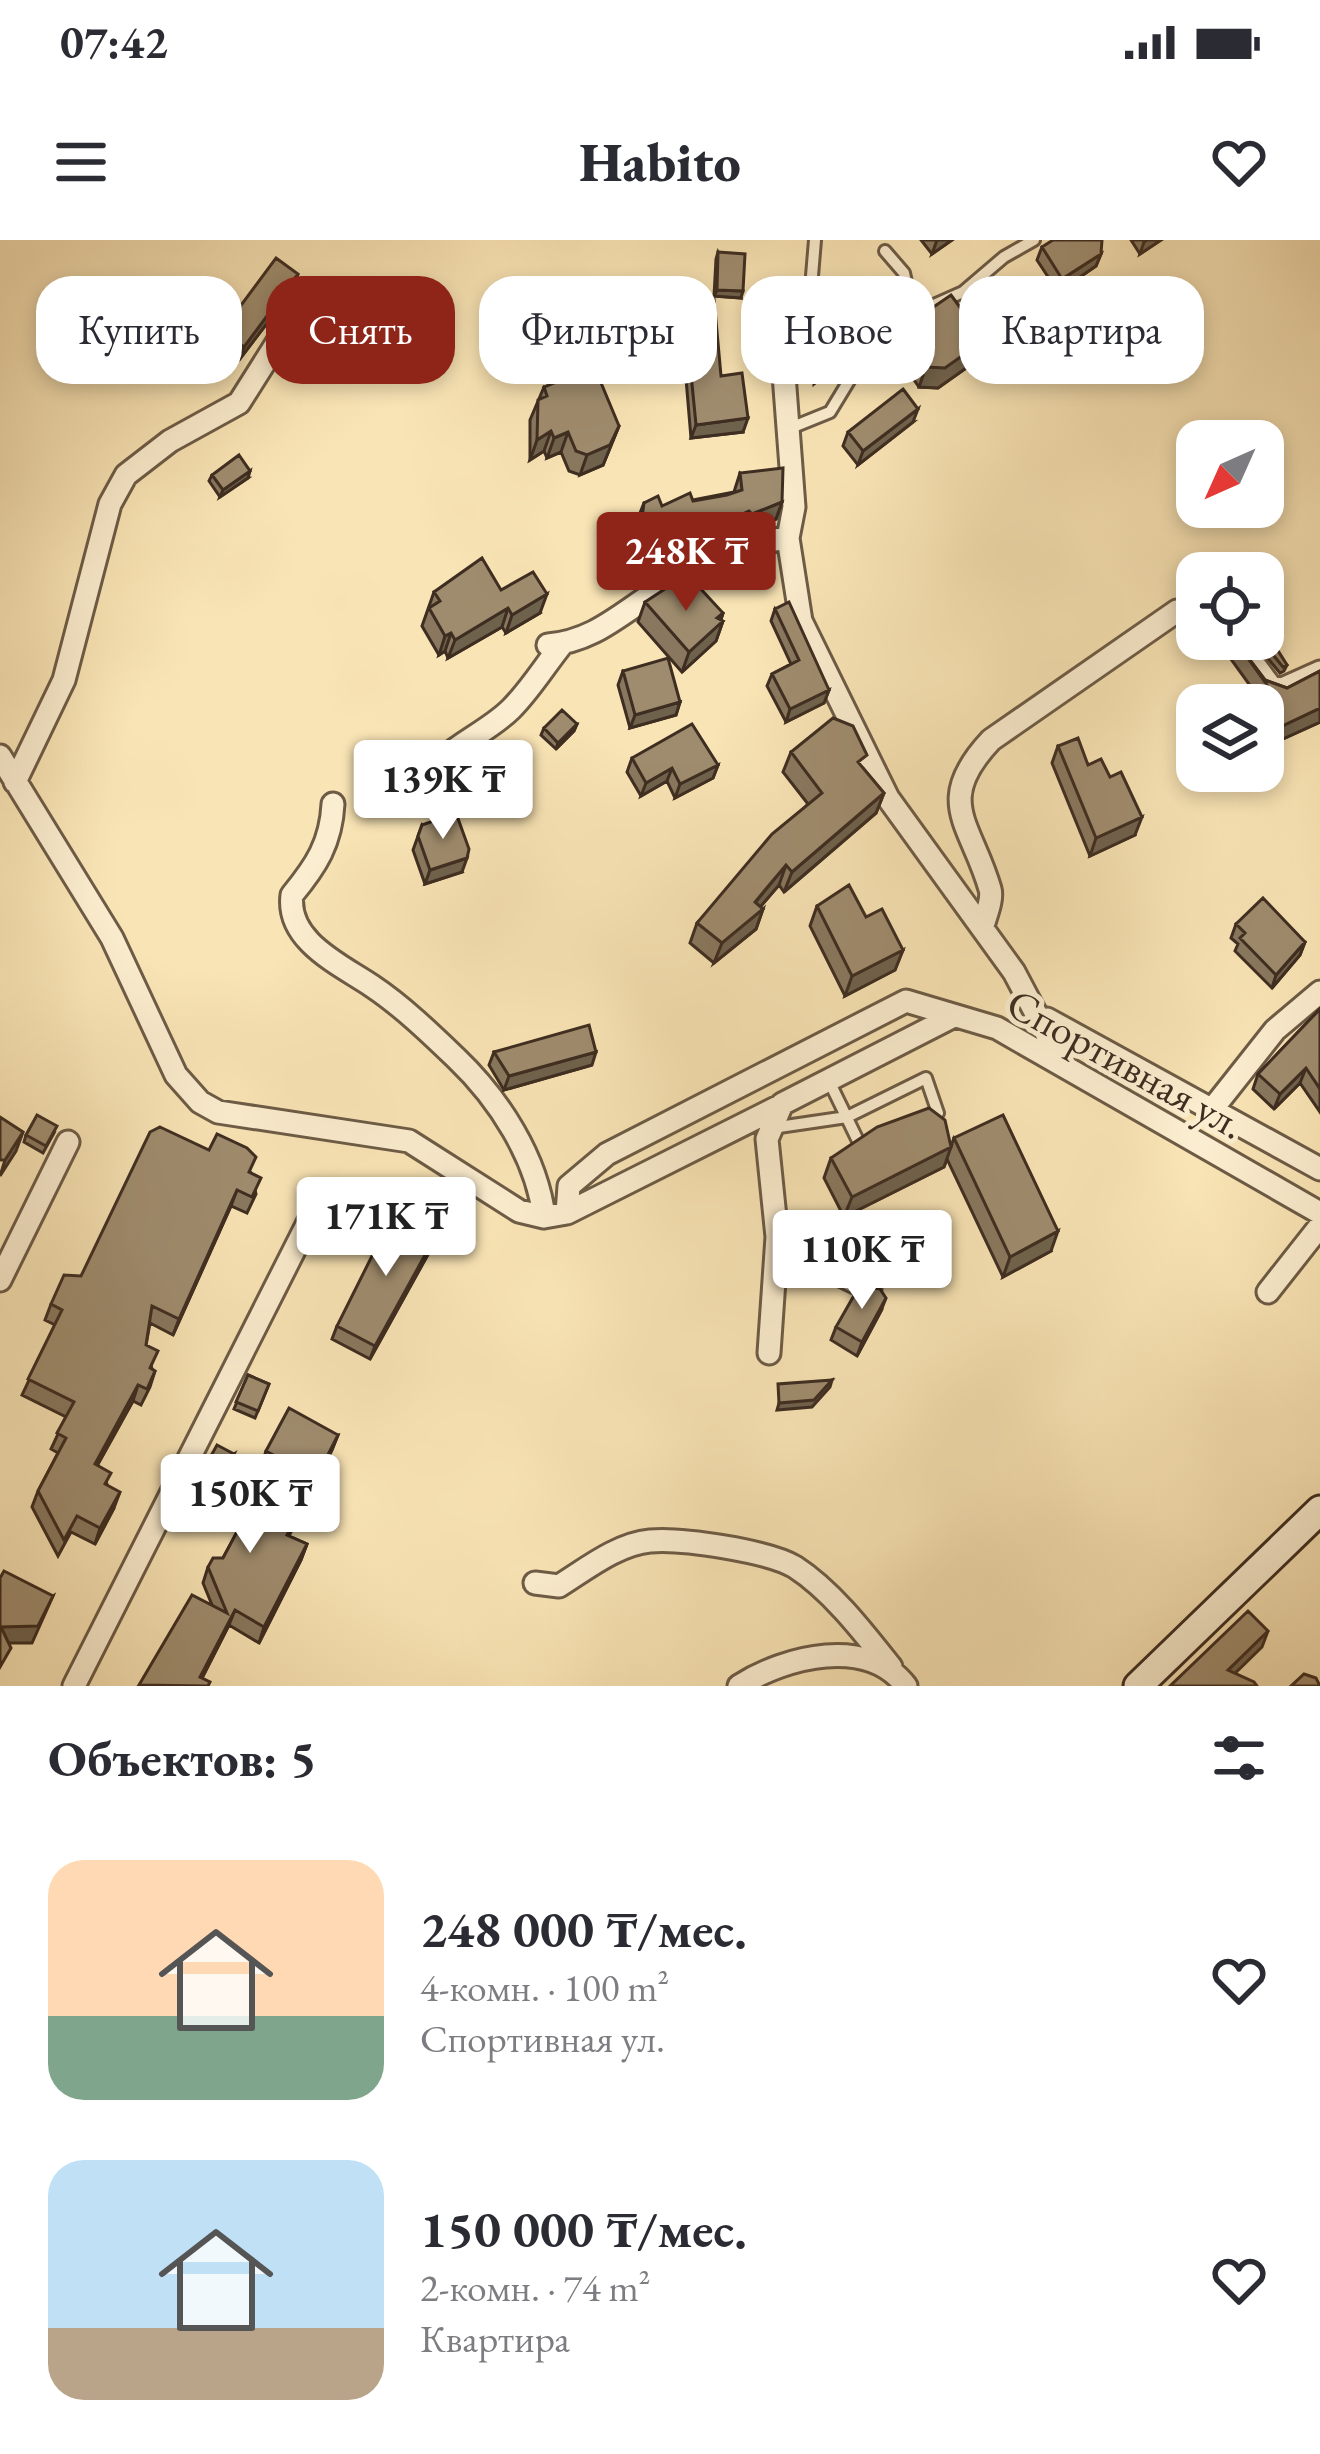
<!DOCTYPE html>
<html lang="ru">
<meta charset="utf-8">
<style>
body{margin:0;font-family:"EB Garamond",serif;background:#f2f2f3;color:#2b2b33;height:100vh;display:flex;flex-direction:column;font-size:45px;white-space:nowrap}
*{box-sizing:border-box;margin:0}
p{font-size:39px;color:#7c7c81}
.icon{flex:none;width:66px;height:66px;fill:none;stroke:currentColor;stroke-width:2;stroke-linecap:round;stroke-linejoin:round}
.map{position:relative;height:1446px;overflow:hidden}
.drawer{display:flex;flex-direction:column;background:#fff;flex:1}
.drawer>*{flex:none}
.guide{position:absolute;left:36px;top:36px;width:1248px;height:108px;display:flex;gap:24px}
.needle{width:78px;rotate:225deg}
.fabs{position:absolute;left:1176px;top:180px;display:grid;gap:24px}
.fabs a{display:grid;place-items:center;width:108px;height:108px;border-radius:24px;background:#fff;box-shadow:0 6px 18px #0003;font-size:60px}
.price{position:absolute;translate:-50% -102px;padding:0 27px;border-radius:12px;background:#fff;color:#222;font-size:39px;line-height:78px;filter:drop-shadow(0 3px 6px #0008)}
.price::after{content:'';position:absolute;left:50%;top:72px;width:36px;height:27px;margin-left:-18px;background:inherit;clip-path:polygon(0 0,100% 0,50% 100%)}
.price.active{background:#8f2418;color:#fff}
ul{padding:0;list-style:none}
li{display:flex;align-items:center;gap:36px;height:300px;padding:0 48px}
li span{display:grid;place-items:center;flex:none;width:336px;height:240px;border-radius:36px;color:#555}
li>.icon{margin-inline-start:auto}
span .icon{width:144px;height:144px;fill:#fffc;stroke-width:1}
li b{font-size:51px}
h2{display:flex;justify-content:space-between;align-items:center;height:144px;padding:0 48px;font-size:51px}
.chip{padding:0 42px;border-radius:36px;background:#fff;box-shadow:0 6px 18px #0003;font-size:42px;line-height:108px}
.chip.active{background:#8f2418;color:#fff}
.status{display:flex;justify-content:space-between;align-items:center;height:84px;padding:0 60px;background:#fff;direction:ltr}
.status svg{height:33px;fill:currentColor}
header{display:flex;justify-content:space-between;align-items:center;height:156px;padding:0 48px;background:#fff;font-size:54px;font-weight:800}
.map>svg:first-child{display:block}
.lines{fill:none;stroke-linecap:round;stroke-linejoin:round}
.lane-casing{stroke:#6d5b46;stroke-width:16}
.street-casing{stroke:#6d5b46;stroke-width:27}
.secondary-casing{stroke:#3e2d21;stroke-width:33}
.lane{stroke:#fbedcf;stroke-width:10}
.street{stroke:#fbedcf;stroke-width:21}
.secondary{stroke:#fbedcf;stroke-width:27}
.wall{fill:#89785f;stroke:#3e2d21;stroke-width:3}
.shaded-wall{fill:#6f624d;stroke:#3e2d21;stroke-width:3}
.building{fill:#9f8c6e;stroke:#3e2d21;stroke-width:3}
.labels{text-anchor:middle;stroke-width:10;stroke-linejoin:round;paint-order:stroke}
.street-label{font-size:42px;fill:#3e2d21;stroke:#fbedcf}
</style>
<div class="status"><b>07:42</b><svg viewBox="0 0 49 12"><path d="M0 12V9h3v3zM5 12V6h3v6zM10 12V3h3v9zM15 12V0h3v12zM26 1h20v11H26zM47 4h2v5h-2z"/></svg></div>
<header><svg class="icon" aria-label="menu" viewBox="0 0 24 24"><path d="M4 6h16M4 12h16M4 18h16"/></svg>Habito<svg class="icon" aria-label="heart" viewBox="0 0 24 24"><path d="M12 20l-8-8c-3-5 5-10 8-4 3-6 11-1 8 4z"/></svg></header>
<div class="map">
<svg width="1320" height="1446" viewBox="0 0 1320 1446">
<rect width="100%" height="100%" fill="#f9e4b5"/>
<filter id="stains"><feTurbulence type="fractalNoise" baseFrequency=".00167" numOctaves="4"/><feColorMatrix values="0 0 0 0 .2 0 0 0 0 .09 0 0 0 0 .02 0 0 0 .5 -.17"/></filter>
<radialGradient id="worn" r=".72"><stop offset=".6" stop-color="#630" stop-opacity="0"/><stop offset="1" stop-color="#630" stop-opacity=".3"/></radialGradient>
<g class="lines">
<g class="lane-casing">
<path id="lane" d="M885,11L904,33L913,74
M811,48L815,0
M788,189L830,172L864,116L900,80L963,52L1004,17L1034,0
M829,841L860,905
M772,888L847,877L926,838L938,873"/>
</g>
<g class="street-casing">
<path id="street" d="M811,48L781,95L794,267L788,298L801,381L888,558L1014,732L1062,823
M1235,399L1271,447L1282,449L1320,432
M548,405C594,401 620,374 657,351C696,327 742,303 788,298
M0,516L112,698L176,835L200,862L218,872L409,901L519,971L544,977L567,973L569,946L607,914L906,761L997,788L1320,973
M15,542L64,440L110,264L126,235L170,201L239,163L304,60
M421,548C436,511 483,497 511,469C531,449 545,425 563,403
M333,564C331,603 316,626 292,655C286,701 341,725 372,746C402,766 431,794 456,818C499,859 537,918 544,977
M983,686C986,675 993,659 990,649C971,583 933,562 991,500L1177,371L1197,369
M1047,779L1320,929
M1214,867L1275,790L1320,752
M567,973L782,865
M777,997L797,1014L870,1049
M0,1040L68,902
M1268,1052L1320,986
M769,1113L777,997L767,899L782,864L952,777
M535,1343L559,1346C585,1330 617,1304 650,1301C681,1298 768,1311 795,1327C832,1351 864,1393 891,1427
M74,1446L320,959
M739,1446C786,1416 868,1396 906,1446"/>
</g>
<g class="secondary-casing">
<path id="secondary" d="M1138,1446L1320,1270"/>
</g>
<use href="#lane" class="lane"/>
<use href="#street" class="street"/>
<use href="#secondary" class="secondary"/>
</g>
<path class="wall" d="M921,0H952L932,14Z
M1131,0H1161L1140,14Z
M1042,7L1101,14L1096,26L1058,52L1037,20Z
M718,12L741,58L714,56L716,19Z
M294,48L239,120L217,104L222,91Z
M819,58L854,108L814,144V71Z
M1022,59L1054,63L1052,70L1033,84L1019,66Z
M663,63L721,136L743,192L691,198L685,127L625,130L624,96L629,82L659,81Z
M967,77L983,101L976,121L938,148L919,147L893,110L900,90Z
M544,147L619,186L603,225L580,235L569,231L561,212L547,218L544,211L530,220V180Z
M913,182L858,225L843,206L848,192Z
M740,233L782,262L776,279L746,291L743,287L623,342L606,307L612,290L638,278L644,263L662,266L734,252Z
M212,235L248,238L220,257L209,241Z
M501,350L540,373L506,393L502,387L448,418L445,411L439,415L422,386L434,352Z
M689,355L723,373L721,380L723,381L716,401L682,432L638,382L645,362Z
M775,369L829,450L824,463L786,482L767,446L772,434L791,424L771,381Z
M1234,399L1265,440L1287,448L1320,431V482L1274,503L1263,480L1262,462L1228,415Z
M1252,399H1263L1287,425L1284,431L1280,433Z
M623,431L680,462L676,475L630,488L618,445Z
M577,484L574,491L556,509L541,495L544,488Z
M1058,506L1110,537L1135,595L1090,616L1052,523Z
M791,512L863,528L884,553L876,573L784,652L779,645L761,666L763,669L756,689L714,723L690,703L697,683L808,564L783,532Z
M632,518L718,525L713,538L675,558L667,541L641,556L627,532Z
M527,526L522,539L490,576L466,555L471,542Z
M422,585L462,632L425,644L413,610Z
M817,666L866,677L903,710L895,730L845,756L810,686Z
M1236,684L1305,702L1300,715L1272,748L1235,711L1238,704L1231,698Z
M1320,769V872L1300,843L1274,869L1253,849L1258,834Z
M494,812L592,825L504,850L489,825Z
M54,893L43,913L24,902L26,895Z
M954,898L1051,1011L1003,1037L947,919L944,927L844,977L824,938L831,918L951,906Z
M251,933L256,954L247,973L231,966L173,1095L150,1083L146,1105L152,1129L155,1131L150,1147L141,1165L133,1161L97,1226L107,1244L114,1268L95,1304L71,1292L58,1316L32,1267L38,1251L58,1213L51,1209L66,1177L22,1155L55,1085L45,1080L51,1064L81,1036Z
M431,1009L370,1119L332,1099L337,1086Z
M881,1071L857,1116L831,1100L836,1087Z
M248,1135L269,1144L255,1178L234,1169Z
M338,1195L332,1210L289,1296L307,1304L301,1320L259,1403L229,1385L202,1438L139,1446L212,1365L203,1343L208,1327L223,1318L270,1231L261,1226L266,1211Z"/>
<path class="shaded-wall" d="M937,0H952L932,14Z
M1147,0H1161L1140,14L1144,2Z
M1101,14L1096,26L1058,52L1062,39Z
M298,34L294,48L239,120L244,107Z
M717,50L743,51L741,58L714,56Z
M1054,63L1052,70L1033,84L1035,77Z
M859,95L854,108L814,144L819,131Z
M983,101L976,121L938,148L919,147L926,127Z
M689,113L685,127L625,130L630,116Z
M918,169L913,182L858,225L863,211Z
M748,178L743,192L691,198L696,185Z
M619,186L603,225L580,235L587,215Z
M551,191L544,211L530,220L537,200Z
M568,192L561,212L547,218L554,198Z
M250,231L248,238L220,257L223,250Z
M782,262L776,279L746,291L752,274Z
M749,271L743,287L623,342L629,326Z
M547,354L540,373L506,393L512,375Z
M508,368L502,387L448,418L455,400Z
M723,373L719,385L723,381L716,401L682,432L689,412Z
M451,393L445,411L439,415L445,396Z
M829,450L824,463L786,482L790,469Z
M680,462L676,475L630,488L635,475Z
M1320,468V482L1274,503L1280,487Z
M577,484L574,491L556,509L558,503Z
M718,525L713,538L675,558L680,544Z
M527,526L522,539L490,576L495,563Z
M672,528L667,541L641,556L646,543Z
M884,553L876,573L784,652L792,632Z
M1142,577L1135,595L1090,616L1096,598Z
M467,618L462,632L425,644L430,630Z
M786,625L779,645L748,681L763,669L756,689L714,723L722,703Z
M1305,702L1300,715L1272,748L1276,735Z
M903,710L895,730L845,756L852,736Z
M596,812L592,825L504,850L509,836Z
M1306,828L1300,843L1274,869L1280,854Z
M23,892L16,911L0,936L5,920Z
M951,907L944,927L844,977L852,957Z
M237,950L231,966L173,1095L179,1079Z
M1058,991L1051,1011L1003,1037L1010,1017Z
M436,995L431,1009L370,1119L375,1106Z
M886,1058L881,1071L857,1116L862,1102Z
M832,1140L830,1147L812,1167L777,1170L779,1163Z
M138,1145L133,1161L89,1240L95,1224Z
M338,1195L332,1210L281,1310L287,1295Z
M234,1214L225,1232L198,1241L201,1234Z
M120,1252L114,1268L95,1304L100,1288Z
M307,1304L301,1320L259,1403L264,1387Z
M53,1356L32,1403H0L1,1387Z
M235,1370L229,1385L198,1446L200,1437Z
M1268,1391L1262,1407L1222,1446L1228,1430Z"/>
<path class="building" d="M1053,0H1102L1101,14L1062,39L1042,7Z
M718,12L745,14L743,51L717,50Z
M276,18L298,34L244,107L222,91Z
M1040,45L1054,63L1035,77L1022,59Z
M822,53L859,95L819,131V58Z
M951,55L967,77L975,78L985,92L983,101L945,128L926,127L900,90Z
M714,59L721,136L742,133L748,178L696,185L689,113L630,116L629,82L665,81L663,63Z
M594,126L619,186L610,205L587,215L576,211L568,192L554,198L551,191L537,200L538,160L547,156L544,147Z
M903,149L918,169L863,211L848,192Z
M239,215L250,231L223,250L212,235Z
M783,228L782,262L752,274L749,271L629,326L612,290L642,277L644,263L658,256L662,266L690,253L693,261L727,255L742,250L740,233Z
M482,318L501,350L533,332L547,354L512,375L508,368L455,400L451,393L445,396L429,368L440,361L434,352Z
M677,341L689,355L698,346L723,373L717,378L723,381L689,412L645,362Z
M789,362L829,450L790,469L772,434L799,420L775,369Z
M1263,387L1287,425L1283,427L1260,399H1263Z
M1234,399L1265,440L1287,448L1320,431V468L1280,487L1265,455L1272,452Z
M668,418L680,462L635,475L623,431Z
M562,470L577,484L558,503L544,488Z
M833,478L853,486L867,515L858,522L884,553L792,632L786,625L755,662L763,669L722,703L697,683L772,594L822,553L791,512Z
M692,484L718,525L680,544L672,528L646,543L632,518Z
M1078,498L1088,525L1101,519L1110,537L1121,532L1142,577L1096,598L1058,506Z
M503,505L527,526L495,563L471,542Z
M456,573L469,609L467,618L430,630L418,596L422,585Z
M849,645L866,677L882,669L903,710L852,736L817,666Z
M1263,658L1305,702L1276,735L1240,698L1245,693L1236,684Z
M1320,769V849L1306,828L1280,854L1258,834Z
M589,785L596,812L509,836L494,812Z
M929,868L945,880L951,907L852,957L831,918L877,887Z
M37,875L57,886L46,906L26,895Z
M1003,875L1058,991L1010,1017L954,898Z
M0,877L23,892L5,920H0Z
M160,887L209,910L217,894L247,908L256,917L249,932L261,938L252,957L237,950L179,1079L152,1066L146,1105L158,1111L150,1128L155,1131L147,1149L138,1145L95,1224L111,1233L105,1244L120,1252L100,1288L77,1276L64,1300L38,1251L66,1198L57,1193L74,1162L28,1139L62,1070L51,1064L64,1035L81,1036L150,892Z
M393,974L436,995L375,1106L337,1086Z
M860,1045L880,1049L886,1058L862,1102L836,1087Z
M248,1135L269,1144L258,1171L236,1162Z
M832,1140L814,1160L779,1163L778,1144Z
M289,1168L338,1195L287,1295L307,1304L264,1387L235,1370L200,1437L210,1442L208,1446L139,1445L192,1355L227,1373L208,1327L213,1318H223L277,1217L266,1211Z
M217,1205L234,1214L227,1225L201,1234Z
M4,1331L53,1356L38,1386L1,1387L11,1408L0,1427V1338Z
M1248,1371L1268,1391L1228,1430L1254,1442L1257,1446H1170Z
M1304,1434L1316,1438L1320,1446H1291Z"/>
<g class="labels">
<g class="street-label">
<text transform="translate(1126 823) rotate(29)" y="15">Спортивная ул.</text>
</g>
</g>
<rect width="100%" height="100%" filter="url(#stains)"/>
<rect width="100%" height="100%" fill="url(#worn)"/>
</svg>
<div class="fabs">
<a><svg class="needle" viewBox="-14 -14 28 28"><path d="M0-13l5 13h-10z" fill="#e53935"/><path d="M0 13l5-13h-10z" fill="#7c7c81"/></svg></a>
<a><svg class="icon" aria-label="locate" viewBox="0 0 24 24"><circle cx="12" cy="12" r="6"/><path d="M12 2v4M12 18v4M2 12h4M18 12h4"/></svg></a>
<a><svg class="icon" aria-label="layers" viewBox="0 0 24 24"><path d="M12 4l9 5-9 5-9-5zM3 14l9 5 9-5"/></svg></a>
</div>
<b class="price active" style="left:686px;top:374px">248K ₸</b>
<b class="price" style="left:443px;top:602px">139K ₸</b>
<b class="price" style="left:386px;top:1039px">171K ₸</b>
<b class="price" style="left:862px;top:1072px">110K ₸</b>
<b class="price" style="left:250px;top:1316px">150K ₸</b>
<div class="guide">
<a class="chip">Купить</a>
<a class="chip active">Снять</a>
<a class="chip">Фильтры</a>
<a class="chip">Новое</a>
<a class="chip">Квартира</a>
</div>
</div>
<section class="drawer">
<h2>Объектов: 5<svg class="icon" aria-label="filters" viewBox="0 0 24 24"><path d="M4 7h16M4 17h16"/><circle cx="9" cy="7" r="2"/><circle cx="15" cy="17" r="2"/></svg></h2>
<ul>
<li><span style="background:linear-gradient(#ffd9b3 65%,#7fa58c 0)"><svg class="icon" aria-label="home" viewBox="0 0 24 24"><path d="M3 11l9-7 9 7M6 9v11h12V9"/></svg></span><div><b>248 000 ₸/мес.</b><p>4-комн. · 100 m²</p><p>Спортивная ул.</p></div><svg class="icon" aria-label="heart" viewBox="0 0 24 24"><path d="M12 20l-8-8c-3-5 5-10 8-4 3-6 11-1 8 4z"/></svg></li>
<li><span style="background:linear-gradient(#bfe0f5 70%,#b9a48a 0)"><svg class="icon" aria-label="home" viewBox="0 0 24 24"><path d="M3 11l9-7 9 7M6 9v11h12V9"/></svg></span><div><b>150 000 ₸/мес.</b><p>2-комн. · 74 m²</p><p>Квартира</p></div><svg class="icon" aria-label="heart" viewBox="0 0 24 24"><path d="M12 20l-8-8c-3-5 5-10 8-4 3-6 11-1 8 4z"/></svg></li>
</ul>
</section>
